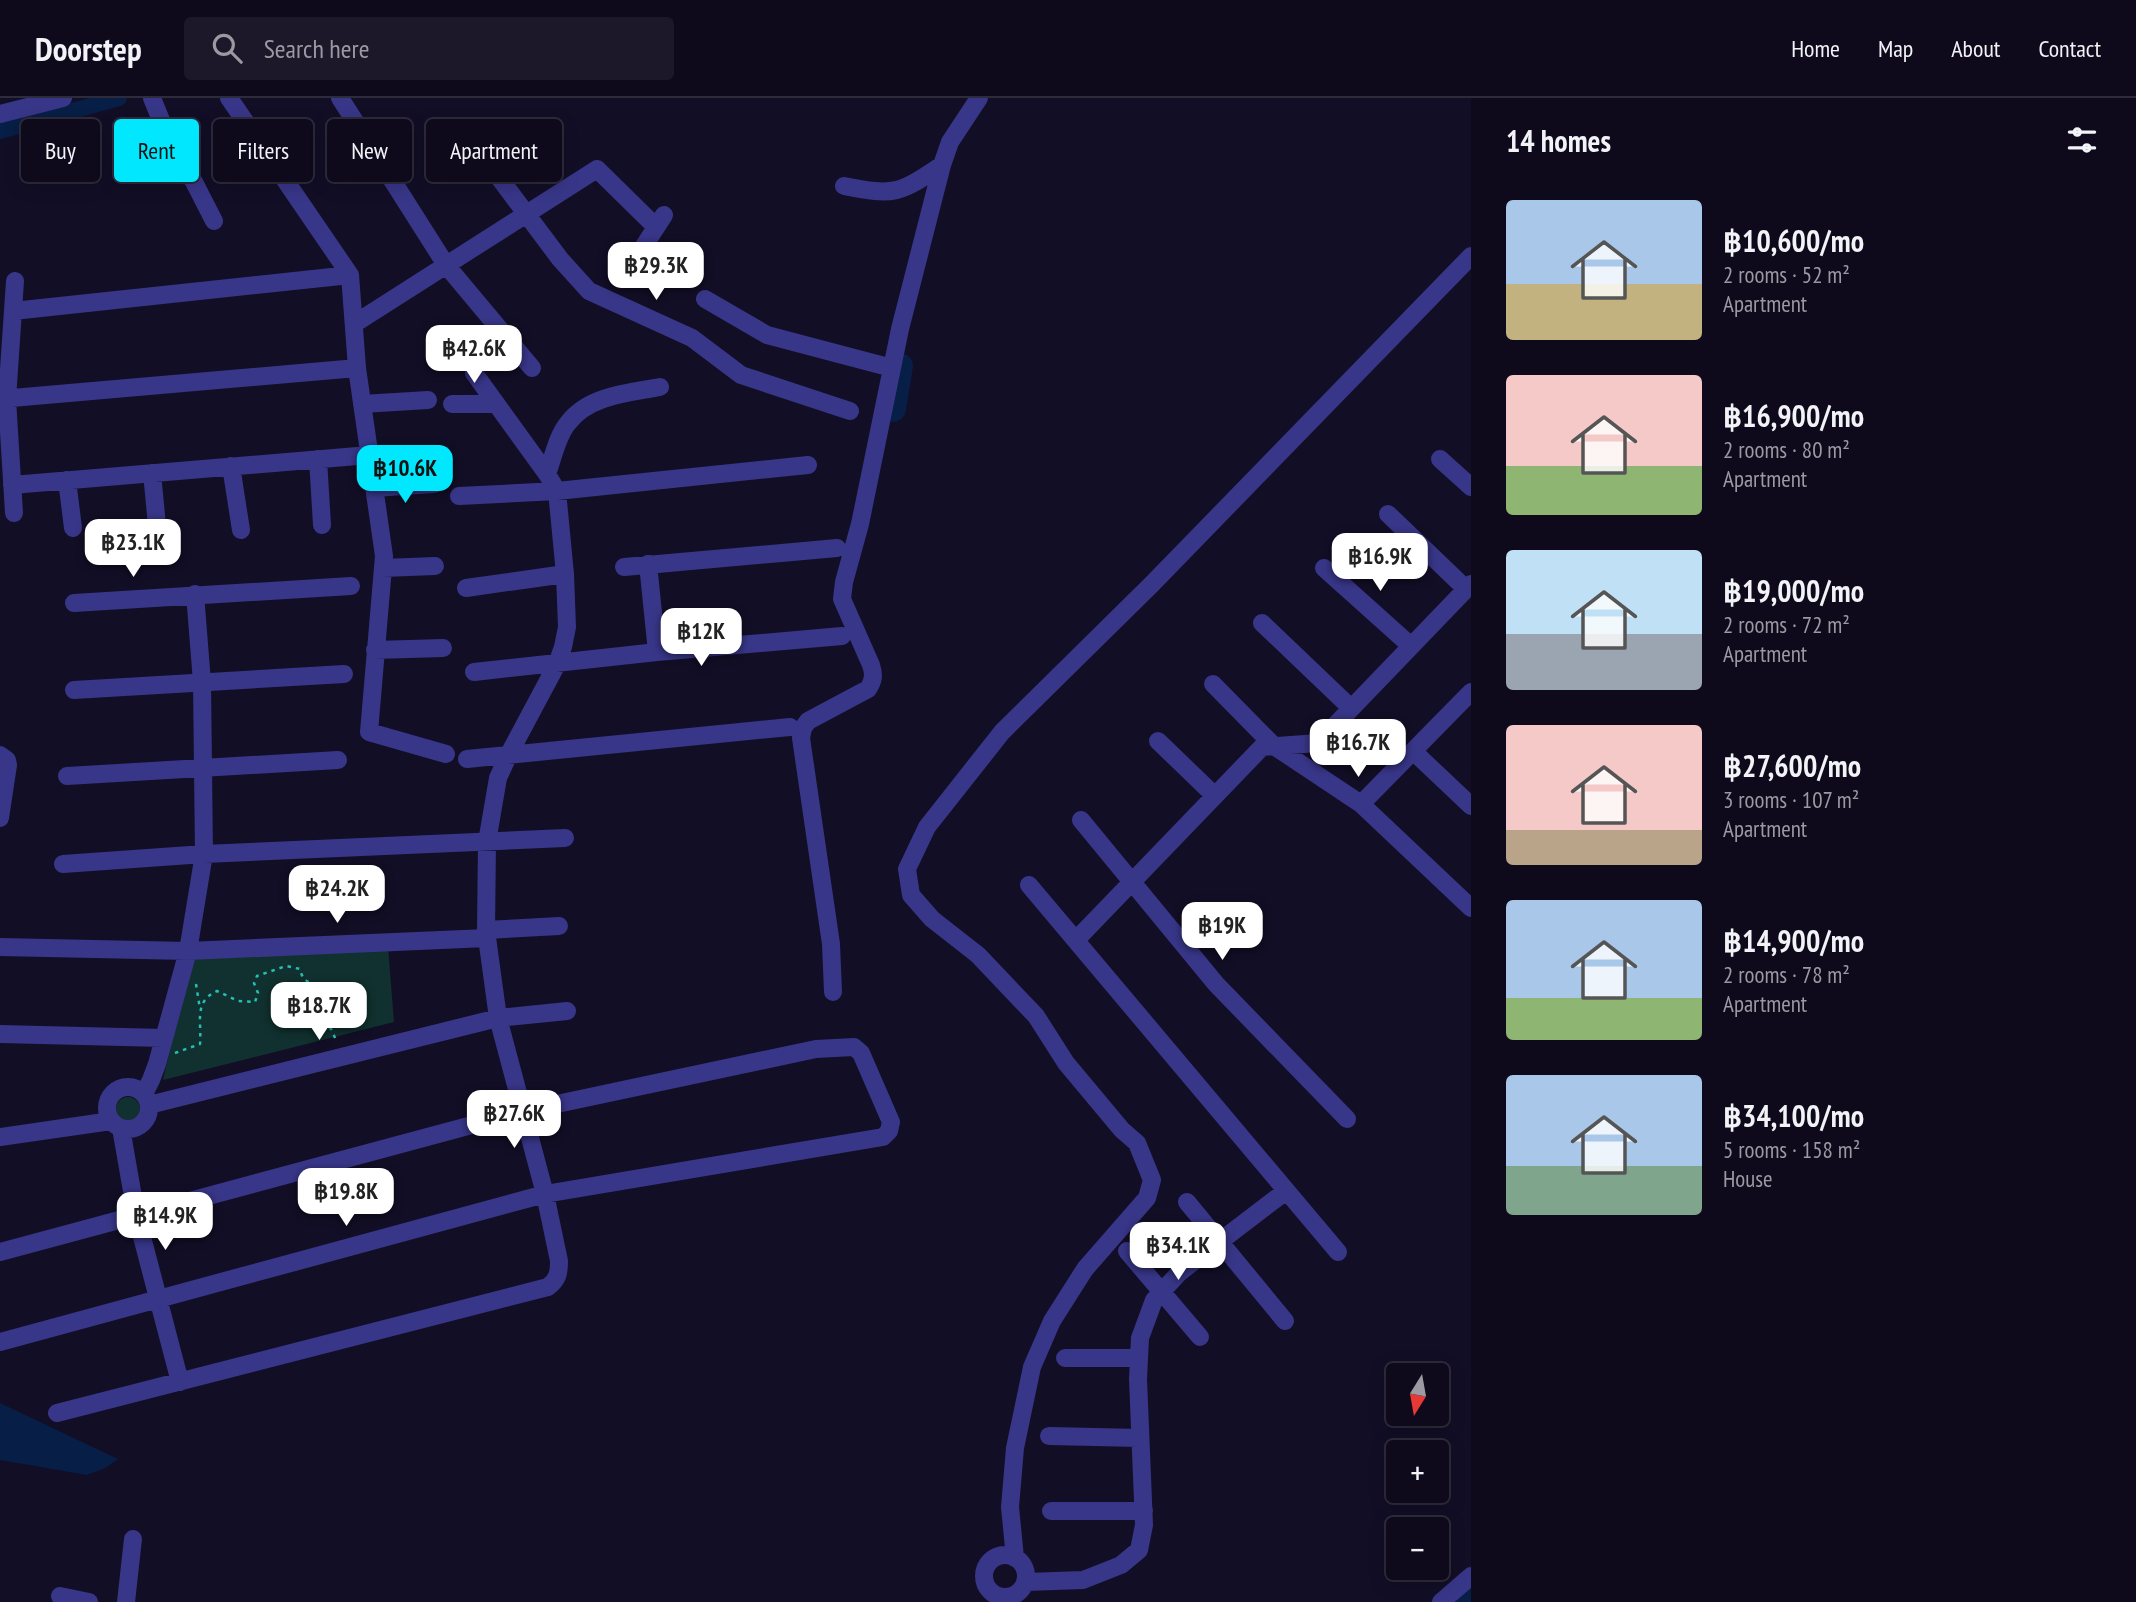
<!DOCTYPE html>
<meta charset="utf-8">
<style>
body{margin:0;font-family:"PT Sans Narrow",sans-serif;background:#1c1829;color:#f1f3f6;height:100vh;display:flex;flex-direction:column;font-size:26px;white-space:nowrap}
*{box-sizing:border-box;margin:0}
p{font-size:23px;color:#9b9aa3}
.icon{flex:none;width:38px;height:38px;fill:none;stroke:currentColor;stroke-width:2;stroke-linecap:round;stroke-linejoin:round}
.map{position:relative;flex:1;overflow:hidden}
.sheet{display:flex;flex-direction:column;background:#0e0a1c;width:665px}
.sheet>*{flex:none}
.guide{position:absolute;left:21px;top:21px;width:665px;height:63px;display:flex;gap:14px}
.needle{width:46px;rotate:191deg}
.fabs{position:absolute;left:1386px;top:1265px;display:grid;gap:14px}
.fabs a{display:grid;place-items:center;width:63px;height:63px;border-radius:7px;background:#0e0a1c;box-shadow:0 4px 18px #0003,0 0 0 2px #2e2b3b;font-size:35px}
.price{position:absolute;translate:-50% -60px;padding:0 16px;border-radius:14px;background:#fff;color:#222;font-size:23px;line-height:46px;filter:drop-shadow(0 2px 4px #0008)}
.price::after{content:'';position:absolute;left:50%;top:42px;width:21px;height:16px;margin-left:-10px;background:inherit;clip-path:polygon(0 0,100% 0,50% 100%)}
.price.current{background:#00e7fe;color:#111}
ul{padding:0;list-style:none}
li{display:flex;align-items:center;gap:21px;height:175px;padding:0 35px}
li span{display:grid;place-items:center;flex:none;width:196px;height:140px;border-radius:7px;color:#555}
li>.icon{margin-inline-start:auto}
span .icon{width:84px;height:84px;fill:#fffc;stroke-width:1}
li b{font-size:30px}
h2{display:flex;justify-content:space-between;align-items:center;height:84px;padding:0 35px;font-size:30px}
.chip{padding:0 24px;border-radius:7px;background:#0e0a1c;box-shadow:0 4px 18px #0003,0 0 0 2px #2e2b3b;font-size:24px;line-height:63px}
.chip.current{background:#00e7fe;color:#111}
header{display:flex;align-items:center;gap:42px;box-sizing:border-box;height:98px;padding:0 35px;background:#0e0a1c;border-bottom:2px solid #2e2b3b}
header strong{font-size:33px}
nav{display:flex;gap:38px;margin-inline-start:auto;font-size:24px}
.search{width:490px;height:63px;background:#1c1829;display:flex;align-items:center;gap:18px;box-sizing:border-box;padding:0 24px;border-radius:7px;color:#9b9aa3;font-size:26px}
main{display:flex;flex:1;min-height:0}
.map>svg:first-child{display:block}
.green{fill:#10312f}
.water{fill:#071e46}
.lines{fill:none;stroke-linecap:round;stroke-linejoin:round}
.canal{stroke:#071e46;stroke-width:16}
.river{stroke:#071e46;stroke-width:26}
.path{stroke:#28beb3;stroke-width:2.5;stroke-dasharray:3.5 5;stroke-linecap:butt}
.minor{stroke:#383688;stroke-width:18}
</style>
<header>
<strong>Doorstep</strong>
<div class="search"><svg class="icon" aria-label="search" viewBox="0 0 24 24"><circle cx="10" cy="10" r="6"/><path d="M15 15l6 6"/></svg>Search here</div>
<nav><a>Home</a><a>Map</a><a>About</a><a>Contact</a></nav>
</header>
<main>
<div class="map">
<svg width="1471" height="1504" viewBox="0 0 1471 1504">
<rect width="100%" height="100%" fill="#120e26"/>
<path class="green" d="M388,848L394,924L163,982L191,861Z
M116 1011a12 12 0 1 1 24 0a12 12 0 1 1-24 0Z"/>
<path class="water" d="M0,1305L118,1361L105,1370L87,1377L0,1362Z"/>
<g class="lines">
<path class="canal" d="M0,33L119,0
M1464,1504L1471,1498"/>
<path class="river" d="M893,311L900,268"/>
<path class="path" d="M196,886L200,911
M175,955L200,946C202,924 193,904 217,893L238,903L255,904L258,895L254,885L257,878L286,868L300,871C303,887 314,884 326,893L316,912V917L331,931L336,942"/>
<path class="minor" d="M152,0L180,69L193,82L214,123
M229,0L350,177L357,270L384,458L369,634L446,656
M340,0L446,167L532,270
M0,16L63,0
M486,62L560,161L589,193L692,240L741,277L850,313
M844,88C895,98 899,96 942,67
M624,179L664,117
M705,201L767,237L892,270
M13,213L350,177
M354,226L597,71L656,129
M474,275L547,376
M0,301L357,270
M362,306L428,302
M452,306H496
M318,361L322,427
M1440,361L1471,389
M231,368L241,432
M152,375L158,438
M67,382L73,430
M12,387L369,357
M374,390L434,386
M459,398L557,393L808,367
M14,415L7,301L15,183
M1388,416L1466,491
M648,466L657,554
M624,469L837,450
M383,470L435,468
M1324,470L1411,548
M466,490L565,476
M74,505L351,488
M1262,525L1351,610
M375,552L443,550
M474,574L657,554L842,538
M1213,586L1274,648L1361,706L1471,810
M74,592L344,576
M1158,643L1215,698
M1413,653L1471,708
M0,657L7,662L8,667L0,720
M467,661L790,629
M67,678L338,662
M1361,706L1471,594
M1081,722L1216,886L1347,1021
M63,766L204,756L565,740
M1029,787L1338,1154
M486,832L559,828
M1076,842L1262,649L1318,645L1471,486
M0,849L188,853L487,840
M833,894L831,846L801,640L803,630L808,623L868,591C874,582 874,576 871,567L842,501L844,484L860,426L900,231L942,67L950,44L979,0
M0,936L164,940
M107 1010a21 21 0 1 1 42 0a21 21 0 1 1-42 0Z
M144,996L151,982L157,966L188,853L204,756L202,584L195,496
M149,1007L498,920L567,913
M121,1030L136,1116L180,1284
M0,1039L111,1023
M1187,1104L1285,1223
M1127,1153L1200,1239
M0,1154L524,1013L816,951L854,949L861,955L891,1024L889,1033L883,1039L545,1096L0,1244
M1065,1260H1139
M57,1315L548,1189C558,1181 559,1175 559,1163L545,1096L498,920L486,832L487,744L498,680L509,656L557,566L563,549L567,529L565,476L557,393L547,376C553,360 557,338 568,325C589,297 629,295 660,289
M1049,1338L1140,1340
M1051,1413H1144
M984 1478a21 21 0 1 1 42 0a21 21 0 1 1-42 0Z
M1015,1460L1010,1409L1015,1350L1032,1269L1052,1223L1085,1171L1147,1100L1152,1082L1137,1045L1122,1032L1066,965L1036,918L978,857L932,821L911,797L907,771L927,729L1002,634L1152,486L1471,158
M1026,1484L1083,1482L1121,1467L1139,1452L1144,1427L1138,1281L1140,1240L1154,1202L1180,1174L1286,1093
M60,1498L89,1504
M126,1504L133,1441
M1441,1504L1471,1478"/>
</g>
</svg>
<div class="fabs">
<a><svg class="needle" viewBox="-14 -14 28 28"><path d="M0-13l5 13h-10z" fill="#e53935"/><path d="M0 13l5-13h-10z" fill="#9b9aa3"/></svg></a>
<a>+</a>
<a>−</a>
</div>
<b class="price" style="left:656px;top:204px">฿29.3K</b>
<b class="price" style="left:474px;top:287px">฿42.6K</b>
<b class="price current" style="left:405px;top:407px">฿10.6K</b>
<b class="price" style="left:133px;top:481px">฿23.1K</b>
<b class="price" style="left:1380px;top:495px">฿16.9K</b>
<b class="price" style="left:701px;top:570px">฿12K</b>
<b class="price" style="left:1358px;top:681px">฿16.7K</b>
<b class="price" style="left:337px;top:827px">฿24.2K</b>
<b class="price" style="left:1222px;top:864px">฿19K</b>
<b class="price" style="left:319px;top:944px">฿18.7K</b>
<b class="price" style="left:514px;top:1052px">฿27.6K</b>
<b class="price" style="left:346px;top:1130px">฿19.8K</b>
<b class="price" style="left:165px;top:1154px">฿14.9K</b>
<b class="price" style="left:1178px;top:1184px">฿34.1K</b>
<div class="guide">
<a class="chip">Buy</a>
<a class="chip current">Rent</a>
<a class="chip">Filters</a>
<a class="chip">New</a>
<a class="chip">Apartment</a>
</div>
</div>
<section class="sheet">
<h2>14 homes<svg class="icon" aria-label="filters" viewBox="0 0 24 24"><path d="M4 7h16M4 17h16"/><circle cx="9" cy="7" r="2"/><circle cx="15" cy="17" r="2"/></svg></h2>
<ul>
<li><span style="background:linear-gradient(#a9c7e8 60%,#c2b280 0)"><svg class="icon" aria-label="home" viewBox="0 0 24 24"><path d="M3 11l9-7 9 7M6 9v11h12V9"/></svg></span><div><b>฿10,600/mo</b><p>2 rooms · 52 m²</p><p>Apartment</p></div></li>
<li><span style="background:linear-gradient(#f6c9c9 65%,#8fb573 0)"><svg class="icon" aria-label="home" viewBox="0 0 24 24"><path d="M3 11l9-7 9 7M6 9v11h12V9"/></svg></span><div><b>฿16,900/mo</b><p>2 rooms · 80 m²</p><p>Apartment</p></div></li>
<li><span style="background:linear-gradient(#bfe0f5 60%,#9aa5b1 0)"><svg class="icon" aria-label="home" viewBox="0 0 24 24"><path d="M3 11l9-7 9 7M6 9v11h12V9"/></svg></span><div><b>฿19,000/mo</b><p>2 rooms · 72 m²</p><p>Apartment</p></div></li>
<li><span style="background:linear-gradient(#f6c9c9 75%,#b9a48a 0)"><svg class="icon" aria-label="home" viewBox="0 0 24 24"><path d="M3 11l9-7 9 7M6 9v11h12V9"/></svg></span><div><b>฿27,600/mo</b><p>3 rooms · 107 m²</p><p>Apartment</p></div></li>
<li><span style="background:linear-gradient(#a9c7e8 70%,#8fb573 0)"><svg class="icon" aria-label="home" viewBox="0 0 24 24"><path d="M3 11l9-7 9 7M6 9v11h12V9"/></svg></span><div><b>฿14,900/mo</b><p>2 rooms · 78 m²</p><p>Apartment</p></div></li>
<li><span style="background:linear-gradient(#a9c7e8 65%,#7fa58c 0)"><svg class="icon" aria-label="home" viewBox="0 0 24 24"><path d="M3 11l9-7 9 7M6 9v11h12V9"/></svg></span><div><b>฿34,100/mo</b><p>5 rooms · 158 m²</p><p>House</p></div></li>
</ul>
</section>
</main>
